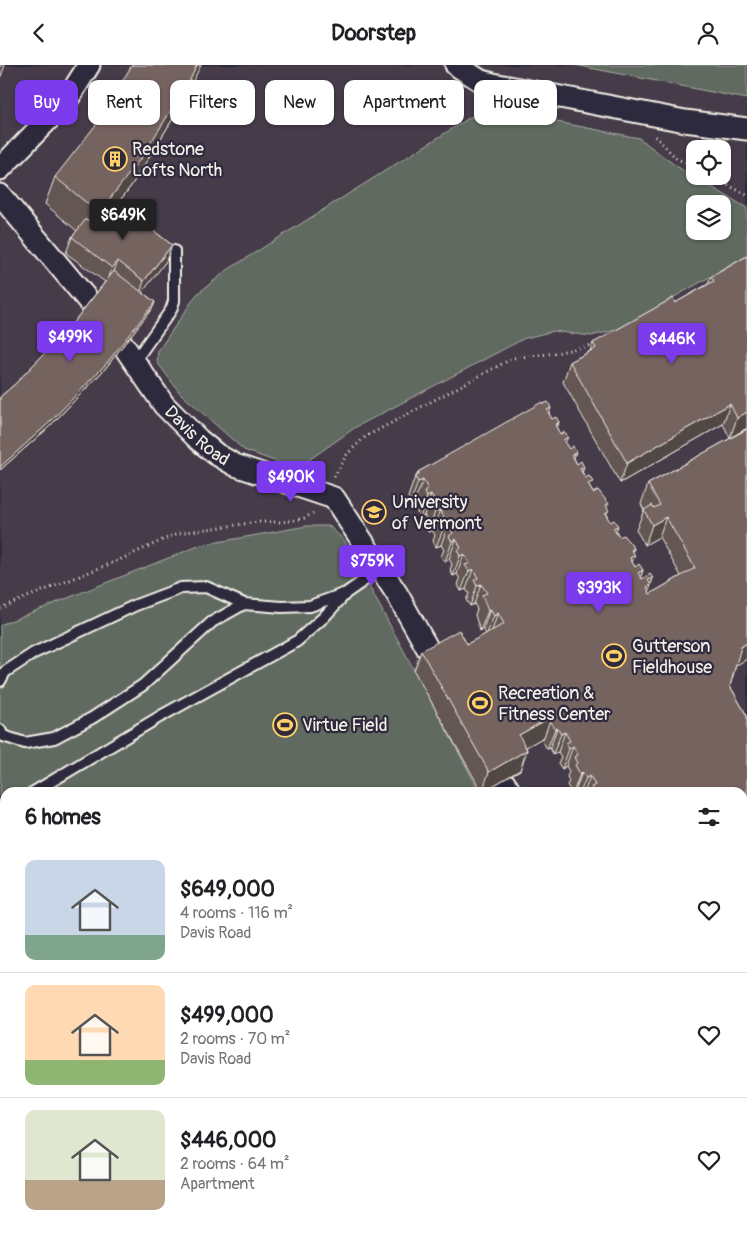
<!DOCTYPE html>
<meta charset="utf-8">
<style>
body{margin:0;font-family:Pangolin,sans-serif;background:#f6f6f6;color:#202124;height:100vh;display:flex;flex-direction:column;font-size:19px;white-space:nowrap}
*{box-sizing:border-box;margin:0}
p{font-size:16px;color:#757577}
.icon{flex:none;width:28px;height:28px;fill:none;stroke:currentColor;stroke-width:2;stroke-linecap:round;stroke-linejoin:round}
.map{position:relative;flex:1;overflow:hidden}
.side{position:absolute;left:0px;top:722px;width:748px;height:446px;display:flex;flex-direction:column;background:#fff;border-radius:15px 15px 0 0;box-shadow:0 1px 4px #0004}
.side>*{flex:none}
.top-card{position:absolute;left:15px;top:15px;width:718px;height:45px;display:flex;gap:10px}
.controls{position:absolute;left:686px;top:75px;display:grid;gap:10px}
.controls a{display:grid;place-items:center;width:45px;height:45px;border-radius:10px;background:#fff;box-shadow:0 1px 4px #0004;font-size:25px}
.price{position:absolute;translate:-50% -42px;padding:0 11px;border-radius:5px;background:#7c3aed;color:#fff;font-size:16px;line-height:32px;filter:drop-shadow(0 1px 2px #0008)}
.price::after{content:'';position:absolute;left:50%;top:30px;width:15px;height:11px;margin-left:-8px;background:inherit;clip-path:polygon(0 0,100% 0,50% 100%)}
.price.current{background:#222;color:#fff}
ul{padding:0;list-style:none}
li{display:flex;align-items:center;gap:15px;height:125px;padding:0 25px}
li+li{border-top:1px solid #e0e0e0}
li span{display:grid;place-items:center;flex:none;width:140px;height:100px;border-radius:10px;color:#555}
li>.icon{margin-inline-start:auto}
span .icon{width:60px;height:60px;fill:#fffc;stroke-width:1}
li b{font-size:21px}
h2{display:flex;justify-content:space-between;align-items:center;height:60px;padding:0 25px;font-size:21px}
.tag{padding:0 18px;border-radius:10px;background:#fff;box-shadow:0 1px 4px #0004;font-size:18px;line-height:45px}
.tag.current{background:#7c3aed;color:#fff}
header{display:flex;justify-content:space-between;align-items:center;height:65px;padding:0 25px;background:#fff;font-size:22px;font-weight:700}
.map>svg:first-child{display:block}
.built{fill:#443b48;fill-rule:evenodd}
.green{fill:#606b60;stroke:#aaaea4;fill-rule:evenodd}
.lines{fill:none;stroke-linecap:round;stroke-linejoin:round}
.lane-casing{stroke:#f4f1e8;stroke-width:14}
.street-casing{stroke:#f4f1e8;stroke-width:25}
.path{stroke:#f4f1e8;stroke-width:3;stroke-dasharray:1 4;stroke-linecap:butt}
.lane{stroke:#2f2a3d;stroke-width:10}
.street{stroke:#2f2a3d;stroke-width:21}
.wall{fill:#645653;stroke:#f4f1e8}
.shaded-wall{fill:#514644;stroke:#f4f1e8}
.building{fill:#746461;stroke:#f4f1e8}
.labels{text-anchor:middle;stroke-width:4.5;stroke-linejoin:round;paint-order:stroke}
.poi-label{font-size:18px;fill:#f4f1e8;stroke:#2f2a3d;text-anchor:start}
.street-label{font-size:18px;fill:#f4f1e8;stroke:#2f2a3d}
</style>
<header><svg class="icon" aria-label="back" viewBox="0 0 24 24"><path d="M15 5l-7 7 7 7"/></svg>Doorstep<svg class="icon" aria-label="person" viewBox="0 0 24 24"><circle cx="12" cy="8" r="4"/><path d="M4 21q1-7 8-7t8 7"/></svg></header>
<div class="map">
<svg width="747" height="1168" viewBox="0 0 747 1168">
<rect width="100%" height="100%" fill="#2f2a3d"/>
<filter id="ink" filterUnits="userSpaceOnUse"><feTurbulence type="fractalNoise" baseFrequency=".02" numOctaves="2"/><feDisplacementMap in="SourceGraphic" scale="10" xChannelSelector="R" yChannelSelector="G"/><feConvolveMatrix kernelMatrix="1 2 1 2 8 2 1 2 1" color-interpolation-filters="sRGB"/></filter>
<g filter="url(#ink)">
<path class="built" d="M0,0H747V1168H0ZM695,84H722V111H695ZM695,139H722V166H695ZM5,728H742V1164H5Z"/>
<path class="green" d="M575,0H747V34Z
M485,43L639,73L676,101L747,143V191L616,265L591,271L554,266L525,273L356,362L296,404L244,385L180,328L157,297L158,286L197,229L229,204ZM695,139H722V166H695Z
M307,461H329L344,475L480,727L5,728V1164H742L743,1122L747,1130V1168H0V560L201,480Z"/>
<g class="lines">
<g class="lane-casing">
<path id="lane" d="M134,297L171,245L174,236V186
M0,616L5,607L34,588L136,540L181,523L206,522L244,539L282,542L310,541L343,529
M0,665L3,671L25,678L54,673L92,653L143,620L212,557L244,539
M32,728L161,651L297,576L324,552L346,528L382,503
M0,749L5,744
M0,853L5,861"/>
</g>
<g class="street-casing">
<g id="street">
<path d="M456,0L481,16L493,19L685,56L747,64"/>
<path d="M0,104L67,35L89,0"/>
<path id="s1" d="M0,130L112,264L164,340L199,375L216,389L235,400L334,433L397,529L434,595"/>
<path d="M502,715L511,728"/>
<path d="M742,1091L747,1098"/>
</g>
</g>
<path class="path" d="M655,71L676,93L695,103
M710,111L747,130
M334,412L347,389L365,372L513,293L556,288L596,279
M0,543L117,496L178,468L258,457H283L305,453L313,448"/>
<use href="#lane" class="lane"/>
<use href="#street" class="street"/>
</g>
<path class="wall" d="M179,44L131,121L118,138L172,180L166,196L142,227L155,237L153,242L104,305L48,363L0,405V332L15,319L68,264L105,217L66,188L72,172L77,166L45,139L55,112Z
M747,191V363L730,373L723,359L620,418L563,317L570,297L590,286L593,278L675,238L708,219L711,212Z
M543,339L551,343L549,349L552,354L559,357L557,364L560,369L568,372L565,378L574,393L577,399L584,402L582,408L593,428L607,442V452L619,472L634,483L632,487V497L635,502L643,505L641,511L642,514L653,513L649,526L650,529L681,511L659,472L645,480L636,465L644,445L641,439L648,419L747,364V594L736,600L730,621L747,651V835L742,837V728H572L567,720L569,716L567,712L569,706L566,701L562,704L558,698L561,692L558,687L553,689L550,683L547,684L542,675L544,672L526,682L527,685L520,705L482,727L414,606L421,586L467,579L486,569L483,564L480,566L475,550L477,544L474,539L470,541L466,535L469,529L466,524L461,526L458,520L460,514L457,509L453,511L450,505L452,499L449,494L445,497L441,491L444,485L441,480L436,482L433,476L435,470L432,465L428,467L425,461L427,455L424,450L420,453L417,447L419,441L415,435L411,437L408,432L415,412L417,410L418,407Z
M5,856V901L0,892V859Z"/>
<path class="shaded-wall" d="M0,0H5L0,14Z
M197,0H201L179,44L131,121L89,176L99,148Z
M172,180L166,196L139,232L144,216Z
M118,196L112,211L107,219L112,203Z
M155,237L153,242L104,305L48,363L0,405V402Z
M730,339L723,359L620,418L627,398Z
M747,347V363L730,373L737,353Z
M559,357L552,377L555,360Z
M576,387L569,407L572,390Z
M584,402L577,422L580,404Z
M423,415L415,435L411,437L418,417Z
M431,430L424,450L420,453L427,432Z
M440,445L432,465L428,467L435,447Z
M666,452L659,472L645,480L652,460Z
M448,459L441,480L436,482L444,462Z
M618,461L610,481L613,463Z
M456,474L449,494L445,497L452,477Z
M634,483L630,493L635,490L627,510L631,485Z
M464,489L457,509L453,511L460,491Z
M473,504L466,524L461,526L469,506Z
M643,505L636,525L638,508Z
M653,513L650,521L651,520L644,540L648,515Z
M481,519L474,539L470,541L477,521Z
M490,544L483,564L480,566L488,546Z
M498,548L491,568L486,571L494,551Z
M747,578V594L733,602L741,582Z
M553,651L551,658L550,655L544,672L512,690L519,670Z
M557,663L550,683L547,684L555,664Z
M565,667L558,687L553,689L561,669Z
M573,681L566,701L562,704L569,684Z
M527,685L520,705L482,727L489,707Z
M582,707L575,727L573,728L580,709Z
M590,711L584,728H580L586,713Z
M747,819V835L742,837V822Z"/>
<path class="building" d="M132,0H197L189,17L141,93L99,148L55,112L98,57Z
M114,135L172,180L144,216L118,196L112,203L72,172L86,154L95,160Z
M747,191V347L737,353L730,339L627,398L570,297L596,283L593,278L673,233L675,238L714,216L711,212Z
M114,206L155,237L106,299L50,357L0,402V332L15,319L68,264Z
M542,337L543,339L548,337L551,343L547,345L552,354L556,352L559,357L555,360L560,369L565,367L568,372L563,375L569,384L573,381L576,387L572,390L577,399L581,396L584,402L580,404L585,413L589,411L593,417L588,419L593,428L598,425L609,439L606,440L609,446L605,448L610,457L614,455L618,461L613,463L619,472L623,470L634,483L631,485L635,490L630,493L635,502L639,499L643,505L638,508L642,514L650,509L653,513L648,515L651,520L647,522L650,529L695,503L666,452L652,460L644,445L652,440L654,443L660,440L648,419L747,364V578L741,582L730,621L747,651V819L742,822V728H599L598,726L594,728L591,722L595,720L590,711L586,713L582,707L580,709L575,700L577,698L574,692L578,690L573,681L569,684L566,678L570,676L565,667L561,669L557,663L555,664L550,655L554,653L553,651L519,670L527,685L489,707L421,586L459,565L467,579L504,559L498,548L494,551L490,544L488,546L482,530L487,528L481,519L477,521L474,515L478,513L473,504L469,506L465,500L470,498L464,489L460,491L457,485L461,483L456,474L452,477L449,471L453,468L448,459L444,462L440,456L445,454L440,445L435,447L432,441L436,439L431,430L427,432L424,427L428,424L423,415L418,417L415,412L420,409L418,407Z
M5,856V875L0,866V859Z"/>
</g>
<defs>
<g id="building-ring" transform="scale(1.25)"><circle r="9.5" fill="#2f2a3d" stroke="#ffd166" stroke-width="1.5"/><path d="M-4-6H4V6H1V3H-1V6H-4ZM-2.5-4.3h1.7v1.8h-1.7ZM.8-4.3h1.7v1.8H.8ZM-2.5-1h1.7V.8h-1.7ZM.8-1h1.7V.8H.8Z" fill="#ffd166"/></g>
<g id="university-ring" transform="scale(1.25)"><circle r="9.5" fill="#2f2a3d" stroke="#ffd166" stroke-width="1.5"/><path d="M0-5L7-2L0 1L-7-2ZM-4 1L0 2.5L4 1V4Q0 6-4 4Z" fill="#ffd166"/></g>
<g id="stadium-ring" transform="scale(1.25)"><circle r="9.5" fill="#2f2a3d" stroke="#ffd166" stroke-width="1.5"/><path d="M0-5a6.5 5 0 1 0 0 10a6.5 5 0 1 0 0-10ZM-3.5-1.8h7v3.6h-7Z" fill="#ffd166"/></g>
</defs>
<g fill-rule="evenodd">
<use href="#building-ring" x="115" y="94"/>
<use href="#university-ring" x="374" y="447"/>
<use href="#stadium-ring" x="614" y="591"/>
<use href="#stadium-ring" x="480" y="638"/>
<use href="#stadium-ring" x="285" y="660"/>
</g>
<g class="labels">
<g class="poi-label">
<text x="132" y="90">Redstone<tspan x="132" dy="21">Lofts North</tspan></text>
<text x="392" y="443">University<tspan x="392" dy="21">of Vermont</tspan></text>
<text x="632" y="587">Gutterson<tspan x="632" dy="21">Fieldhouse</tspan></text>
<text x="498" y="634">Recreation &amp;<tspan x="498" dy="21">Fitness Center</tspan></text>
<text x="302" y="666">Virtue Field</text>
</g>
<g class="street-label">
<text dy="6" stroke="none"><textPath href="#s1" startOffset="312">Davis Road</textPath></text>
</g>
</g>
</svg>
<div class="controls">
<a><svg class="icon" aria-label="locate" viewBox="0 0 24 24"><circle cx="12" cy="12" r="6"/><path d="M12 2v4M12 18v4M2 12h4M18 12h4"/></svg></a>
<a><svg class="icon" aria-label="layers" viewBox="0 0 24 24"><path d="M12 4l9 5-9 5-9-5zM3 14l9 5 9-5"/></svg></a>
</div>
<b class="price current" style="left:123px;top:176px">$649K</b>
<b class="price" style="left:70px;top:298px">$499K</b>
<b class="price" style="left:672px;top:300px">$446K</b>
<b class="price" style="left:291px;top:438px">$490K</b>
<b class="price" style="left:372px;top:522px">$759K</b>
<b class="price" style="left:599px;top:549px">$393K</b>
<div class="top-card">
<a class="tag current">Buy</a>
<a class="tag">Rent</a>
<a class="tag">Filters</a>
<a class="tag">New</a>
<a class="tag">Apartment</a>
<a class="tag">House</a>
</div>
<section class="side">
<h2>6 homes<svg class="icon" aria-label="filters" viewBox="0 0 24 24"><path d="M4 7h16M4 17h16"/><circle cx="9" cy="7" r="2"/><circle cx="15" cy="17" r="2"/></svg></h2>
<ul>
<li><span style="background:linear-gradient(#c9d6e8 75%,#7fa58c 0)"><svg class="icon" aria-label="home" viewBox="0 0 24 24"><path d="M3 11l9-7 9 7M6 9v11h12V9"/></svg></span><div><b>$649,000</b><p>4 rooms · 116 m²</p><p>Davis Road</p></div><svg class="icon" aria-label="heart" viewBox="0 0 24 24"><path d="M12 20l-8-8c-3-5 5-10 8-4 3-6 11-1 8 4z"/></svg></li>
<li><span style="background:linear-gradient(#ffd9b3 75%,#8fb573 0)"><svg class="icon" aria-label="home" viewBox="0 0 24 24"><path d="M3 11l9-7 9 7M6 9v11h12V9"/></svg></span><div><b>$499,000</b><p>2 rooms · 70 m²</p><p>Davis Road</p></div><svg class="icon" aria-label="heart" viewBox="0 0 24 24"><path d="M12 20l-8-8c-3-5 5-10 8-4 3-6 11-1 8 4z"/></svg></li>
<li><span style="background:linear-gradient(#dfe7d0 70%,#b9a48a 0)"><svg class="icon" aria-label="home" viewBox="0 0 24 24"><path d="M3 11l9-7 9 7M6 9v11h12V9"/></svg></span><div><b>$446,000</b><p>2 rooms · 64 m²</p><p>Apartment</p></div><svg class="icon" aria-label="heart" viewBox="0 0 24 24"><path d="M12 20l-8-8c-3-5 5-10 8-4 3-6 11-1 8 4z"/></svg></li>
</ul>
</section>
</div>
